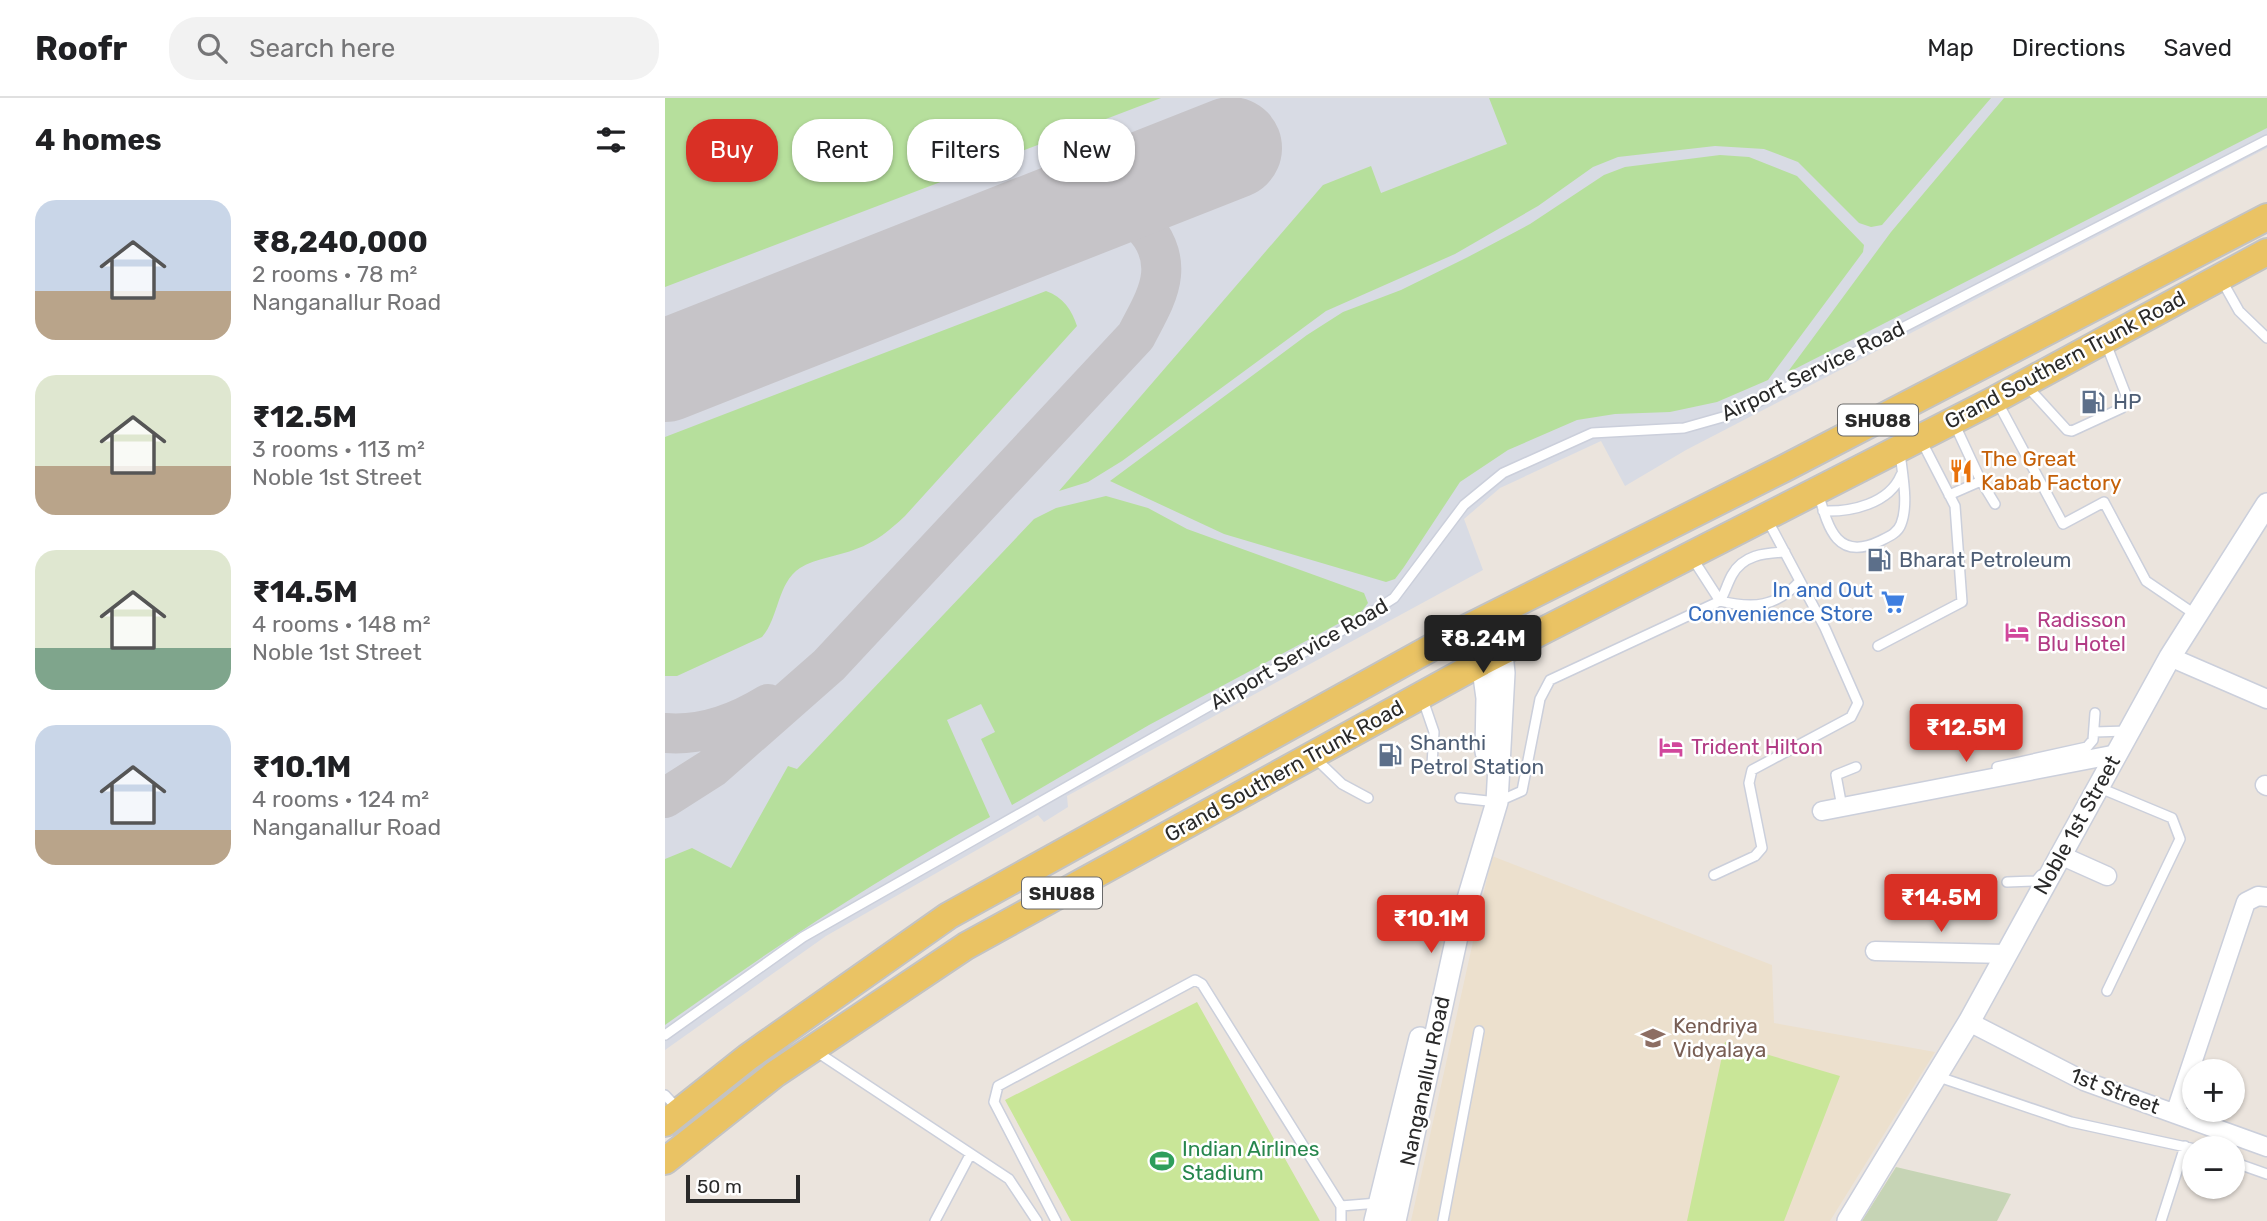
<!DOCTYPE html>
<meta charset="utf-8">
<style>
body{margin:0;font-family:Rubik,sans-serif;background:#f2f2f2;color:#202124;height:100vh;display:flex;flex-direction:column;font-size:26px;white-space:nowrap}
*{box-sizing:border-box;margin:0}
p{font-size:23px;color:#757577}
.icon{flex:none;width:38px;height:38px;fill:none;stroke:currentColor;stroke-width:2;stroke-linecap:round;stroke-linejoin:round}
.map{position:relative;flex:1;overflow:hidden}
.side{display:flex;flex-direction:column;background:#fff;width:665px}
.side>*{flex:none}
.banner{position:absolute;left:21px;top:21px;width:665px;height:63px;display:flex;gap:14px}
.tools{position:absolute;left:1517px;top:961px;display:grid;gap:14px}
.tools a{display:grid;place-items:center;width:63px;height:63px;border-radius:50%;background:#fff;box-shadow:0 2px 5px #0004;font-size:35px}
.scale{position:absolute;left:21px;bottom:18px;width:114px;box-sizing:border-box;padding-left:7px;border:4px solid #2a2a2a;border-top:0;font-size:19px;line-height:24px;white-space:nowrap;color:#2a2a2a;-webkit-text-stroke:5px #fff;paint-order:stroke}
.price{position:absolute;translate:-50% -60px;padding:0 16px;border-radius:7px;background:#d93025;color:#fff;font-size:23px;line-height:46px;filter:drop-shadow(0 2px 4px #0008)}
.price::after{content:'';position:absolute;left:50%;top:42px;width:21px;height:16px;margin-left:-10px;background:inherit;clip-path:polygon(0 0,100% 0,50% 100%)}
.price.active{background:#222;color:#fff}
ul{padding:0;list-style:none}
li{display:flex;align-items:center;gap:21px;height:175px;padding:0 35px}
li span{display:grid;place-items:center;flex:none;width:196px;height:140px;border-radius:21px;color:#555}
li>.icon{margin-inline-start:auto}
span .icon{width:84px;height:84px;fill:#fffc;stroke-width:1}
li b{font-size:30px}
h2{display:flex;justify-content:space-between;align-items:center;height:84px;padding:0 35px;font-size:30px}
.chip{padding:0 24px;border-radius:28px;background:#fff;box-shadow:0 2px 5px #0004;font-size:24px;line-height:63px}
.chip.active{background:#d93025;color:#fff}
header{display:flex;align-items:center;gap:42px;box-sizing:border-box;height:98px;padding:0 35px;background:#fff;border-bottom:2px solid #e0e0e0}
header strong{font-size:33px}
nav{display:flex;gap:38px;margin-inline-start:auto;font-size:24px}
.search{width:490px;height:63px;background:#f2f2f2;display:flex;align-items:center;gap:18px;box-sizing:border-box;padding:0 24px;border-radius:28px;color:#757577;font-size:26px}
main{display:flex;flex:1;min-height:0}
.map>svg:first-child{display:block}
.education{fill:#ece0cd}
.airport{fill:#d8dbe4}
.green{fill:#b6df9c}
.cemetery{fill:#c6d4b5}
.pitch{fill:#c9e698}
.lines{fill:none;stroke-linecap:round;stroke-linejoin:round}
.taxiway{stroke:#c6c4c8;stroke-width:40}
.runway{stroke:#c6c4c8;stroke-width:102}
.service-casing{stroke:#cbcfdb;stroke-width:12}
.minor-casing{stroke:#cbcfdb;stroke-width:21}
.tertiary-casing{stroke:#cbcfdb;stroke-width:24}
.primary-casing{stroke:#c3c3c3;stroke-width:30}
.service{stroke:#fff;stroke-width:9}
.minor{stroke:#fff;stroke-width:18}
.tertiary{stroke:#fff;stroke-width:21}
.primary{stroke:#eac364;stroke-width:26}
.labels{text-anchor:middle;stroke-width:5;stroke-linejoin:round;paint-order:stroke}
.shield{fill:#fff;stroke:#6a6a6a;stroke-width:2}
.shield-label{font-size:19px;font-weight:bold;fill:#2a2a2a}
.street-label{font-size:21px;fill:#2a2a2a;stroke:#fff}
.service-label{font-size:21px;fill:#4e5e75;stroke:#fff;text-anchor:start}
.food-label{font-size:21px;fill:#c56008;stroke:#fff;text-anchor:start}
.shop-label{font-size:21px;fill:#366cbe;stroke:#fff;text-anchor:end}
.hotel-label{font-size:21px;fill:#b23c85;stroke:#fff;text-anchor:start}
.education-label{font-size:21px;fill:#785e54;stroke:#fff;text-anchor:start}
.leisure-label{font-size:21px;fill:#27864d;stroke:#fff;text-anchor:start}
</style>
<header>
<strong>Roofr</strong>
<div class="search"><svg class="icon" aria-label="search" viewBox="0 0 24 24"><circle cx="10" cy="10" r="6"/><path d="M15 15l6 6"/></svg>Search here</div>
<nav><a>Map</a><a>Directions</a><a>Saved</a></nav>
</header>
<main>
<section class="side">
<h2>4 homes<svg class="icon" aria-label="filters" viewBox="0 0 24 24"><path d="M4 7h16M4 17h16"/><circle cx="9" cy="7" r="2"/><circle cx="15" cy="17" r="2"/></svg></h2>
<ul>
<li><span style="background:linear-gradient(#c9d6e8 65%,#b9a48a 0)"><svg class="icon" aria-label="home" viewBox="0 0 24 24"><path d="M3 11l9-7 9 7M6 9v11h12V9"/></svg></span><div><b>₹8,240,000</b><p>2 rooms · 78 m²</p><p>Nanganallur Road</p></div></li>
<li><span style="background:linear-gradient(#dfe7d0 65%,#b9a48a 0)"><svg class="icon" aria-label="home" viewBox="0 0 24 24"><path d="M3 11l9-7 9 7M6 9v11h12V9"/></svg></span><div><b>₹12.5M</b><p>3 rooms · 113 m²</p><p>Noble 1st Street</p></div></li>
<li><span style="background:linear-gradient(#dfe7d0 70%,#7fa58c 0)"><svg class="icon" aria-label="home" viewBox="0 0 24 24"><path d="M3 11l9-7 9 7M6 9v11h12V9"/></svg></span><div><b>₹14.5M</b><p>4 rooms · 148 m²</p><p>Noble 1st Street</p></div></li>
<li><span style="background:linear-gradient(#c9d6e8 75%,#b9a48a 0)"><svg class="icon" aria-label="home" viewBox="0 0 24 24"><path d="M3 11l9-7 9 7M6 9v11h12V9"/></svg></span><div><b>₹10.1M</b><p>4 rooms · 124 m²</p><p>Nanganallur Road</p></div></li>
</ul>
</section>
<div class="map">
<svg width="1602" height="1123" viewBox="0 0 1602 1123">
<rect width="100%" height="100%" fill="#ebe4dd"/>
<path class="education" d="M827,758L1107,867L1109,925L1270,954L1165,1123H746Z"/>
<path class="airport" d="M0,0H1602V50L1021,352L960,388L936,343L835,390L799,421L818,472L402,698L403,709L379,724L373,717L161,838L0,952Z"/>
<path class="green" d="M0,0H496L0,189Z
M824,0H1326L1217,127L1206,129L1194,125L1133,64L1099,51L1050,48L953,59L928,69L873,108L790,156L661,213L457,363L423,384L394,393L658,87L706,68L716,95L842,46Z
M1339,0H1602V30L1122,275L1226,134Z
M1055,57L1084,59L1132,78L1199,147L1198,154L1103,282L1052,304L1005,314L950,316L912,322L843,352L795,384L739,469L730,481L721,484L559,436L445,383L642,237L678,214L736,192L803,159L865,126L939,77L960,69Z
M381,193C398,199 407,212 412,228L240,418C225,432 211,444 191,451C174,458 151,460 135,470C112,485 114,520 97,539L12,578H0V339Z
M441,398L483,410L522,431L699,495L703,505L697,513L484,627L347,707L316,641L330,634L316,606L282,622L325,719C211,781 105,852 0,927V761L27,750L66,770L123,668L132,671L369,421L391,410Z"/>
<path class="cemetery" d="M1231,1069L1346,1096L1332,1123H1197Z"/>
<path class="pitch" d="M532,904L655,1123H406L340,1002Z
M1060,944L1175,978L1119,1123H1022Z"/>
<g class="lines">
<path class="taxiway" d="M0,251L26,263
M0,635C36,638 72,625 103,606
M0,700L47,670L164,567L471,238C480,220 494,198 496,177C500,137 462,104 425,105"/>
<path class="runway" d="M0,273L566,50"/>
<g class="service-casing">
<path id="service" d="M1556,181L1574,213L1602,240
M1361,287L1402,332L1407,333L1457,310L1461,297L1440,243
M1332,303L1398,426L1439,404L1481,483L1531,517
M1316,383L1330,406
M1153,394C1163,429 1171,464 1215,443C1223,439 1233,435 1236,426C1244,406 1237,375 1235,354
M1284,397L1316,383L1289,325
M1158,413C1186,414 1224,406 1236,377
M1026,458L1055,503C1089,511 1111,509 1135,483
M1213,548L1297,504L1290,408L1257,344
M757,599L769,634L767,667
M1429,634L1462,633
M649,659L677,686L703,700
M1332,669L1422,649L1428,642L1430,615
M1435,690L1507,720L1515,741L1442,893
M795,700L832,704L857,693L875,601L885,582L1055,503C1060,495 1062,486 1067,477C1078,457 1099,455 1120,454
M1177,709L1171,677L1191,669
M1049,777L1090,758L1097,750L1084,685L1087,672L1186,619L1193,605L1160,530L1102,421
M1342,784L1371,783L1376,777
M0,937L138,839L690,525L729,500L799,407L838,375L927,335L1019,330L1072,315L1602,42
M152,954L344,1081L372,1123
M1271,978L1406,1024L1530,1051
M0,997L13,1011
M1568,1064L1602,1076
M270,1123L305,1057
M391,1123L329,1004L333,988L530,882L537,886L676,1108
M676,1123V1108L713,1105
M778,1123L814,933
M1496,1123L1520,1048"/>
</g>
<g class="minor-casing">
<path id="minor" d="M1505,559L1602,601
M1600,687L1602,688
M1157,713L1452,656
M1395,757L1442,778
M1210,853L1341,856
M1304,924L1419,983L1602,1049
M1510,1016L1581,804L1593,798L1602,799"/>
</g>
<g class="tertiary-casing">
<path id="tertiary" d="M800,531L817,564L822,600L821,654
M710,1123L755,940
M730,1123L793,834L832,704L839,575L837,555L822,520
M1183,1123L1304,924L1505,559L1602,406"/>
</g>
<g class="primary-casing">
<path id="primary" d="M0,1025L83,959L283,818L800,531L1120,370L1602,119
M0,1063L110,976L301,848L817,564L1331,301L1602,154"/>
</g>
<use href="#service" class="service"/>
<use href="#minor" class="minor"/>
<use href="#tertiary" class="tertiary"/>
<use href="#primary" class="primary"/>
</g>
<defs>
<g id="fuel-bare" transform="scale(1.89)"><path d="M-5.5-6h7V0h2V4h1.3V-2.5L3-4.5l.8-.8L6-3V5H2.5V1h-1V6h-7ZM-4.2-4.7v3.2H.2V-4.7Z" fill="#5c6f8a" stroke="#fff" stroke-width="2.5" paint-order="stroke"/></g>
<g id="restaurant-bare" transform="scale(1.89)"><path d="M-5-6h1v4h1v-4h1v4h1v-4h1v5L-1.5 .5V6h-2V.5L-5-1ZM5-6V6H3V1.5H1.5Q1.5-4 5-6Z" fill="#e8710a" stroke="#fff" stroke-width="2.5" paint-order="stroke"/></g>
<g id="supermarket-bare" transform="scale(1.89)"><path d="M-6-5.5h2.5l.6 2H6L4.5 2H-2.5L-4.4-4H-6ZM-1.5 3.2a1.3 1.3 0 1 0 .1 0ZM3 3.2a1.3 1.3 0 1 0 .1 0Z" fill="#3f7fe0" stroke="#fff" stroke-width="2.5" paint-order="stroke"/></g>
<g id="hotel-bare" transform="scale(1.89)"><path d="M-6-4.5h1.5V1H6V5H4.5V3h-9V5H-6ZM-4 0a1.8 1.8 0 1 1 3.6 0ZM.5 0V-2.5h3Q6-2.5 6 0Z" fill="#d1479c" stroke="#fff" stroke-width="2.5" paint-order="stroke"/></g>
<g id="school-bare" transform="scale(1.89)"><path d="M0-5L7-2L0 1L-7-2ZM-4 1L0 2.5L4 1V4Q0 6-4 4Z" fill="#8d6e63" stroke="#fff" stroke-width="2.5" paint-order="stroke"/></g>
<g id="stadium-bare" transform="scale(1.89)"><path d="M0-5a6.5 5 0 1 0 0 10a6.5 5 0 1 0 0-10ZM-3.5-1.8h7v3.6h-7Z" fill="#2e9e5b" stroke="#fff" stroke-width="2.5" paint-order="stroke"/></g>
</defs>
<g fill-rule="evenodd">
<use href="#fuel-bare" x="1428" y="304"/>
<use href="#restaurant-bare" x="1296" y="373"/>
<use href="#fuel-bare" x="1214" y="462"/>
<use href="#supermarket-bare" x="1228" y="504"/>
<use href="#hotel-bare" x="1352" y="534"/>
<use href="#hotel-bare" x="1006" y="649"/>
<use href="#fuel-bare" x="725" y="657"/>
<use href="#school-bare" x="988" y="940"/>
<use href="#stadium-bare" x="497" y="1063"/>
</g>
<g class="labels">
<g class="shield">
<rect x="1173" y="306.5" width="80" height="31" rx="5"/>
<rect x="357" y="779.5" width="80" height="31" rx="5"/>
</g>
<g class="shield-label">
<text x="1213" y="329">SHU88</text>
<text x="397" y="802">SHU88</text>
</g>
<g class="street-label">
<text transform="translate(1400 262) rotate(-28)" y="7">Grand Southern Trunk Road</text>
<text transform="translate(1148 273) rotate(-26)" y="7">Airport Service Road</text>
<text transform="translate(634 556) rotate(-30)" y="7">Airport Service Road</text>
<text transform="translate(619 673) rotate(-29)" y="7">Grand Southern Trunk Road</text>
<text transform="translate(1412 727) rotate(-61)" y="7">Noble 1st Street</text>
<text transform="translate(760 983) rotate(-78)" y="7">Nanganallur Road</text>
<text transform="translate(1450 993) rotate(21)" y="7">1st Street</text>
</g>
<g class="service-label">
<text x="1448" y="311">HP</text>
<text x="1234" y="469">Bharat Petroleum</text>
<text x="745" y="652">Shanthi<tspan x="745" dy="24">Petrol Station</tspan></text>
</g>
<g class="food-label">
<text x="1316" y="368">The Great<tspan x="1316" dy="24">Kabab Factory</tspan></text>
</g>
<g class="shop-label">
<text x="1208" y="499">In and Out<tspan x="1208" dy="24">Convenience Store</tspan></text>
</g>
<g class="hotel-label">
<text x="1372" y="529">Radisson<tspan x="1372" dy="24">Blu Hotel</tspan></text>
<text x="1026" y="656">Trident Hilton</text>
</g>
<g class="education-label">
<text x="1008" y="935">Kendriya<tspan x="1008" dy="24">Vidyalaya</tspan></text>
</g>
<g class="leisure-label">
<text x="517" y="1058">Indian Airlines<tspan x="517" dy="24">Stadium</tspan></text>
</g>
</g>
</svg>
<div class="tools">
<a>+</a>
<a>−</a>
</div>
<div class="scale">50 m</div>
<b class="price active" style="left:818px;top:577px">₹8.24M</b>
<b class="price" style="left:1301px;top:666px">₹12.5M</b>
<b class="price" style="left:1276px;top:836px">₹14.5M</b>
<b class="price" style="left:766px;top:857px">₹10.1M</b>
<div class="banner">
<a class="chip active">Buy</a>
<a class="chip">Rent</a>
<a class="chip">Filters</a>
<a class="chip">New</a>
</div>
</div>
</main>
